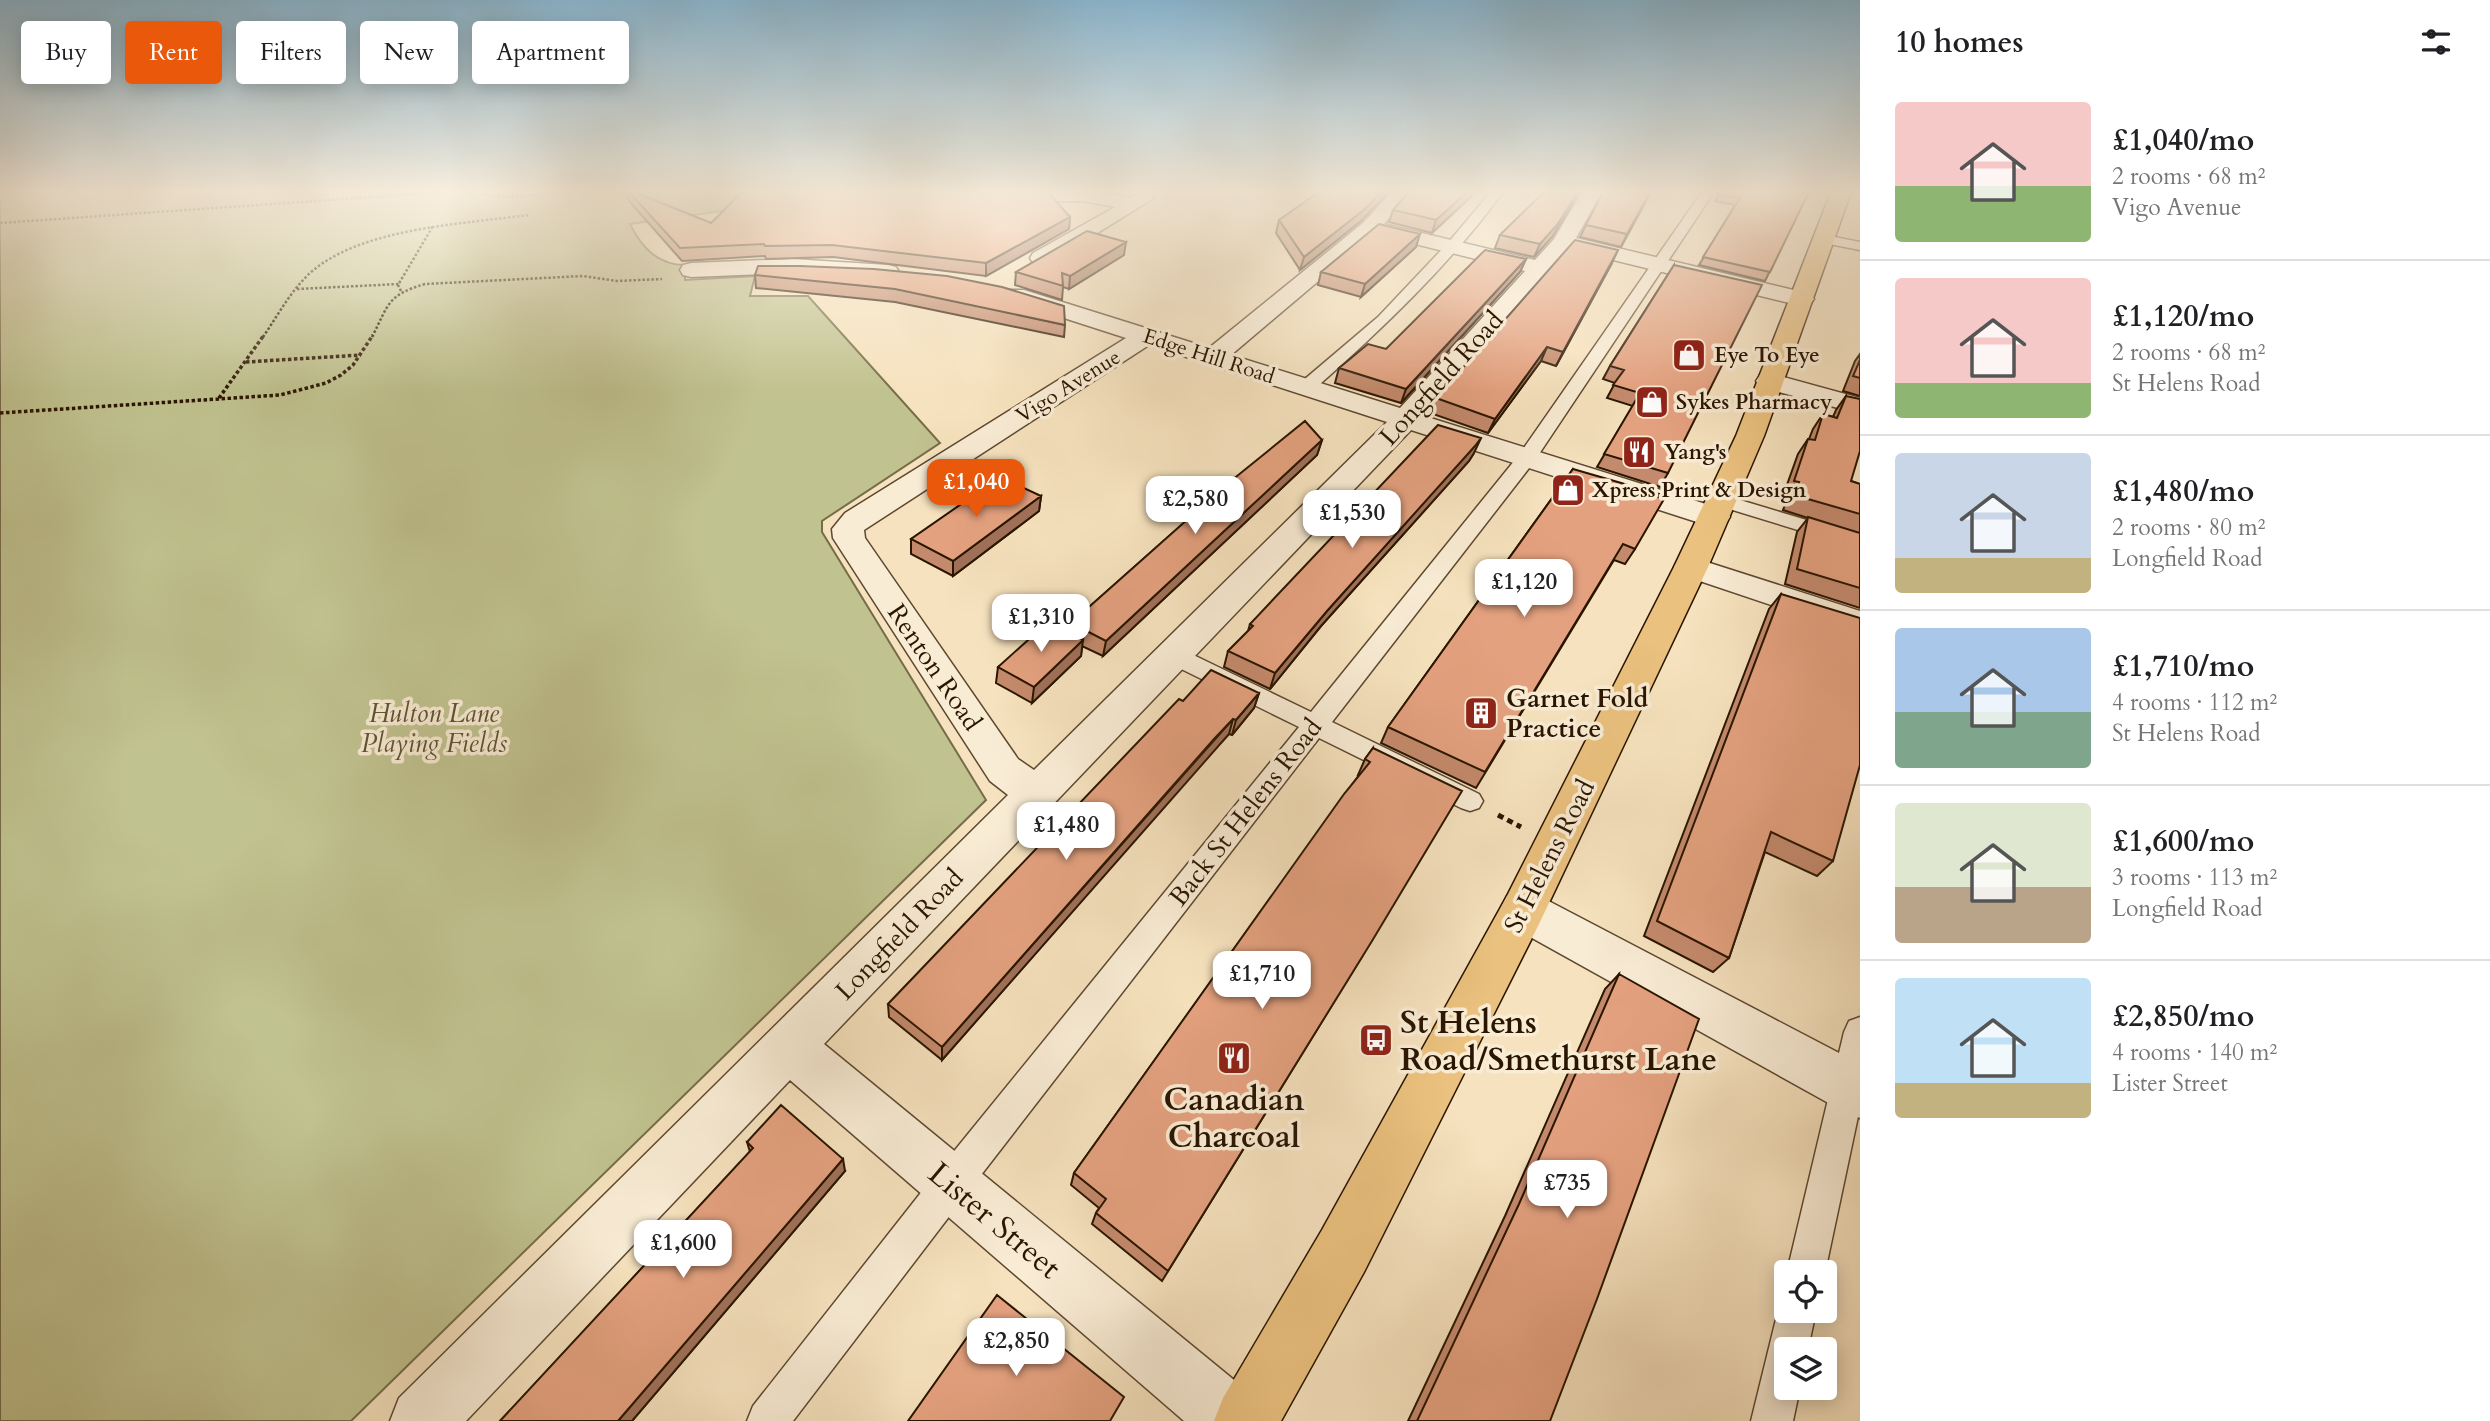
<!DOCTYPE html>
<meta charset="utf-8">
<style>
body{margin:0;font-family:Cardo,serif;background:#f2f2f2;color:#202124;height:100vh;display:flex;flex-direction:column;font-size:26px;white-space:nowrap}
*{box-sizing:border-box;margin:0}
p{font-size:23px;color:#757577}
.icon{flex:none;width:38px;height:38px;fill:none;stroke:currentColor;stroke-width:2;stroke-linecap:round;stroke-linejoin:round}
.map{position:relative;flex:1;overflow:hidden}
.side{display:flex;flex-direction:column;background:#fff;width:630px}
.side>*{flex:none}
.guide{position:absolute;left:21px;top:21px;width:665px;height:63px;display:flex;gap:14px}
.controls{position:absolute;left:1774px;top:1260px;display:grid;gap:14px}
.controls a{display:grid;place-items:center;width:63px;height:63px;border-radius:7px;background:#fff;box-shadow:0 4px 18px #0003;font-size:35px}
.price{position:absolute;translate:-50% -60px;padding:0 16px;border-radius:14px;background:#fff;color:#222;font-size:23px;line-height:46px;filter:drop-shadow(0 2px 4px #0008)}
.price::after{content:'';position:absolute;left:50%;top:42px;width:21px;height:16px;margin-left:-10px;background:inherit;clip-path:polygon(0 0,100% 0,50% 100%)}
.price.selected{background:#ea580c;color:#fff}
ul{padding:0;list-style:none}
li{display:flex;align-items:center;gap:21px;height:175px;padding:0 35px}
li+li{border-top:2px solid #e0e0e0}
li span{display:grid;place-items:center;flex:none;width:196px;height:140px;border-radius:7px;color:#555}
li>.icon{margin-inline-start:auto}
span .icon{width:84px;height:84px;fill:#fffc;stroke-width:1}
li b{font-size:30px}
h2{display:flex;justify-content:space-between;align-items:center;height:84px;padding:0 35px;font-size:30px}
.pill{padding:0 24px;border-radius:7px;background:#fff;box-shadow:0 4px 18px #0003;font-size:24px;line-height:63px}
.pill.selected{background:#ea580c;color:#fff}
main{display:flex;flex:1;min-height:0}
.map>svg:first-child{display:block}
.green{fill:#c0c28f;stroke:#756c48;stroke-width:2}
.lines{fill:none;stroke-linecap:round;stroke-linejoin:round}
.service-casing{stroke:#5d4830;stroke-width:3}
.minor-casing{stroke:#5d4830;stroke-width:3}
.primary-casing{stroke:#2a1500;stroke-width:3}
.path-far2{stroke:#2a1500;stroke-width:2.5;stroke-dasharray:2.5 2;stroke-linecap:butt}
.path-far1{stroke:#2a1500;stroke-width:3.5;stroke-dasharray:3.5 2.5;stroke-linecap:butt}
.path{stroke:#2a1500;stroke-width:5;stroke-dasharray:6 4.5;stroke-linecap:butt}
.service{fill:#f9ecd5;fill-rule:evenodd}
.minor{fill:#f9ecd5;fill-rule:evenodd}
.primary{fill:#ebc17f;fill-rule:evenodd}
.wall{fill:#c48a6d;stroke:#2a1500;stroke-width:2}
.shaded-wall{fill:#a07159;stroke:#2a1500;stroke-width:2}
.building{fill:#e4a17f;stroke:#2a1500;stroke-width:2}
.labels{text-anchor:middle;stroke-width:7;stroke-linejoin:round;paint-order:stroke}
.far-poi-label{font-size:21px;font-weight:bold;fill:#2a1500;stroke:#f9ecd5;text-anchor:start}
.far-street-label{font-size:21px;fill:#2a1500;stroke:#f9ecd5}
.street-label{font-size:26px;fill:#2a1500;stroke:#f9ecd5}
.poi-label{font-size:26px;font-weight:bold;fill:#2a1500;stroke:#f9ecd5;text-anchor:start}
.park-label{font-size:26px;font-style:italic;fill:#5e5232;stroke:#f9ecd5}
.near-poi-label{font-size:32px;font-weight:bold;fill:#2a1500;stroke:#f9ecd5;text-anchor:start}
.near-street-label{font-size:32px;fill:#2a1500;stroke:#f9ecd5}
</style>
<main>
<div class="map">
<svg width="1860" height="1421" viewBox="0 0 1860 1421">
<rect width="100%" height="100%" fill="#f6e2be"/>
<filter id="stains"><feTurbulence type="fractalNoise" baseFrequency=".00286" numOctaves="4"/><feColorMatrix values="0 0 0 0 .2 0 0 0 0 .09 0 0 0 0 .02 0 0 0 .5 -.17"/></filter>
<radialGradient id="worn" r=".72"><stop offset=".6" stop-color="#630" stop-opacity="0"/><stop offset="1" stop-color="#630" stop-opacity=".3"/></radialGradient>
<path class="green" d="M0,192H733L743,208L630,224C642,248 658,265 685,265V280L755,276L750,296H808L940,443L822,521V532L986,800L351,1421H0Z"/>
<g class="lines">
<g class="service-casing">
<path id="service" d="M1491,192H1503C1448,267 1381,330 1311,392H1299L1297,388L1299,384L1378,317L1447,244Z
M1702,192H1714L1533,463L1332,722L1479,794L1483,801L1479,808L1470,811L1461,808L1319,738L964,1197L793,1421H747L753,1406L938,1171L1299,727L1165,661L1161,655L1165,649L1173,647L1181,649L1311,712L1519,455Z
M1824,235L1860,242V250L1819,242L1817,239Z
M1720,494L1860,536V549L1713,504L1710,500L1713,496Z
M1860,1017V1107L1825,1272H1787L1844,1032L1849,1021Z
M1787,1296V1311H1816L1808,1349H1787V1388H1800L1793,1421H1751L1778,1311L1783,1297Z"/>
</g>
<g class="minor-casing">
<path id="minor" d="M992,192H1098L1130,198L1144,192L1151,194L1154,198L1049,263H1033L1030,258L1033,253L1115,207L1083,201L999,202L992,200L989,196Z
M1392,192H1413L1384,224L1535,260L1554,239L1582,192H1602L1576,238L1810,294L1814,299L1810,304L1802,306L1568,249L1424,416L1725,510L1730,517L1725,524L1714,526L1703,524L1411,430L824,1044L1256,1398L1265,1421H1184L790,1080L466,1421H390L399,1398L1008,795L990,781L833,538L832,529L845,513L1126,338L1008,300L1004,295L1008,290H1024L1209,348L1363,223ZM1374,234L1525,271L1400,408L1231,355ZM1149,345L1387,422L1034,770L1018,759L865,538L864,530Z
M792,259L888,265L896,267L899,272L896,277L888,279L792,273L691,277L683,275L680,270L683,265L691,263Z
M1769,373L1860,398V414L1760,387L1756,381L1760,375Z
M1691,557L1860,611V635L1679,574L1674,567L1679,560Z
M1523,890L1539,896L1860,1064V1118L1841,1110L1507,924L1500,910L1507,896Z"/>
</g>
<g class="primary-casing">
<path id="primary" d="M1831,192H1851L1764,436L1708,567L1539,924L1364,1272L1281,1421H1214L1223,1398L1322,1230L1507,896L1674,567L1736,436Z"/>
</g>
<path class="path-far2" d="M462,192L507,197L569,192
M0,223L443,192
M297,289L399,284
M401,291L398,285L433,226
M263,337C276,318 288,296 304,279C351,228 463,224 529,215
M372,337C389,304 387,295 425,284L583,276L617,281L662,279"/>
<path class="path-far1" d="M246,362L361,355
M219,398L264,335
M0,413L280,395L326,383L341,375L353,365L373,335"/>
<path class="path" d="M1498,815L1521,827"/>
<use href="#service" class="service"/>
<use href="#minor" class="minor"/>
<use href="#primary" class="primary"/>
</g>
<path class="wall" d="M627,192H634L711,223L1070,217L1069,229L986,276L833,257L766,259L765,256L682,261L629,201Z
M1476,192L1432,233L1389,222L1393,210Z
M1540,192H1580L1552,237L1534,257L1495,248L1500,235L1542,194Z
M1651,192L1621,247L1580,237L1586,225Z
M1720,192H1809L1765,281L1699,265L1735,205L1715,201Z
M1279,220L1361,221L1300,270L1276,233Z
M1416,247L1361,297L1318,285L1321,272Z
M1124,255L1069,289L1063,287L1062,300L1015,285L1016,272Z
M1526,259L1520,272L1401,403L1335,383L1339,368L1386,349Z
M1612,263L1556,366L1541,361L1488,433L1430,413L1436,398Z
M1674,265L1668,473L1660,487L1597,467L1633,406L1607,398L1615,383L1603,379L1610,366Z
M800,266L1065,325L1064,337L895,302L756,288L755,275Z
M1860,354V396L1843,391L1855,361Z
M1846,396L1851,481L1860,484V608L1785,584L1797,532L1808,518L1783,510L1788,497L1783,496L1798,454L1808,439H1809L1813,429L1823,414L1833,417L1836,410Z
M1322,440L1317,455L1103,656L1082,646L1081,656L1032,703L996,683L998,667L1069,633L1071,623L1194,514L1195,510Z
M1474,453L1469,461L1321,626L1270,689L1224,667L1228,651L1248,631L1250,624Z
M1573,469L1635,549L1625,564L1614,560L1476,788L1381,743L1388,727Z
M1041,496L1039,511L953,576L911,554V539Z
M1781,594L1833,861L1817,876L1765,852L1729,958L1713,972L1644,936L1769,609Z
M1259,693L1254,708L1232,735L1229,734L1209,755L942,1060L889,1017L888,1004L1183,701Z
M1373,748L1363,955L1162,1281L1092,1224L1096,1213L1099,1208L1071,1185L1074,1173L1359,775H1358L1365,759Z
M1619,974L1550,1421H1408L1505,1216L1605,989Z
M747,1142L845,1171L632,1421H500L750,1152Z"/>
<path class="shaded-wall" d="M1381,192H1389L1361,221L1300,270L1304,257Z
M1467,192H1476L1432,233L1436,220Z
M1578,192H1580L1552,237L1534,257L1540,244Z
M1650,192H1651L1621,247L1627,234Z
M1070,217L1069,229L986,276V263Z
M1420,234L1416,247L1361,297L1365,284Z
M1126,242L1124,255L1069,289L1070,276Z
M1618,250L1612,263L1556,366L1563,352Z
M1526,259L1520,272L1401,403L1406,389Z
M1547,347L1541,361L1488,433L1495,419Z
M1481,438L1474,453L1469,461L1321,626L1270,689L1275,673L1327,611Z
M1322,440L1317,455L1103,656L1106,641Z
M1041,496L1039,511L953,576V561Z
M1083,640L1081,656L1032,703L1034,687Z
M1259,693L1254,708L1232,735L1236,720Z
M1233,719L1229,734L942,1060V1047Z
M843,1159L845,1171L632,1421H618Z"/>
<path class="building" d="M629,192H634L711,223L742,192H1048L1070,217L986,263L832,245L765,246L764,244L680,248Z
M1319,192H1381L1365,209L1304,257L1279,220Z
M1409,192H1467L1436,220L1393,210Z
M1544,192H1578L1557,225L1540,244L1500,235Z
M1603,192H1650L1627,234L1586,225Z
M1720,192H1809L1770,272L1703,257L1740,198L1719,194Z
M1379,224L1420,234L1365,284L1321,272Z
M1087,231L1126,242L1070,276L1062,273L1063,286L1016,272Z
M1575,240L1618,250L1563,352L1547,347L1495,419L1436,398Z
M1485,250L1526,259L1406,389L1339,368L1368,344L1386,349Z
M1674,265L1762,285L1668,473L1604,454L1640,393L1613,385L1624,370L1610,366Z
M758,266H800L874,269L947,276L1002,287L1064,306L1065,325L895,289L755,275Z
M1860,360V378L1853,376Z
M1846,396L1860,399V451L1851,481L1860,484V514L1794,495L1799,482L1794,481L1808,439L1815,440L1823,414L1837,418Z
M1305,421L1322,440L1106,641L1071,623L1197,511L1195,510Z
M1438,425L1481,438L1475,446L1327,611L1275,673L1228,651L1253,626L1250,624Z
M1573,469L1659,494L1658,497L1664,499L1635,549L1623,544L1485,772L1388,727Z
M1000,477L1041,496L953,561L911,539Z
M1808,517L1860,533V588L1797,569Z
M1781,594L1860,618V765L1833,861L1771,832L1729,958L1657,921Z
M1048,622L1083,640L1034,687L998,667Z
M1211,670L1259,693L1236,720L1233,719L1214,739L942,1047L888,1004L1179,699L1183,701Z
M1373,748L1462,791L1372,941L1168,1271L1096,1213L1106,1199L1074,1173L1344,794L1370,762L1365,759Z
M1619,974L1699,1019L1597,1299L1550,1421H1417L1519,1204Z
M781,1105L843,1159L618,1421H500L753,1148L747,1142Z
M997,1295L1124,1397L1110,1421H908Z"/>
<linearGradient id="sky" x2="0" y2="1"><stop stop-color="#8ab8d3"/><stop offset="0.49" stop-color="#fbf2e2"/><stop offset="1" stop-color="#fbf2e2" stop-opacity="0"/></linearGradient>
<rect width="1860" height="391" fill="url(#sky)"/>
<defs>
<g id="shop-square" transform="scale(1.75)"><rect x="-9" y="-9" width="18" height="18" rx="4" fill="#8f2418" stroke="#f9ecd5"/><path d="M-5-2.5h2.3a2.7 3.5 0 0 1 5.4 0H5L5.5 6h-11ZM-1.5-2.5h3a1.5 2.3 0 0 0-3 0Z" fill="#fff"/></g>
<g id="restaurant-square" transform="scale(1.75)"><rect x="-9" y="-9" width="18" height="18" rx="4" fill="#8f2418" stroke="#f9ecd5"/><path d="M-5-6h1v4h1v-4h1v4h1v-4h1v5L-1.5 .5V6h-2V.5L-5-1ZM5-6V6H3V1.5H1.5Q1.5-4 5-6Z" fill="#fff"/></g>
<g id="building-square" transform="scale(1.75)"><rect x="-9" y="-9" width="18" height="18" rx="4" fill="#8f2418" stroke="#f9ecd5"/><path d="M-4-6H4V6H1V3H-1V6H-4ZM-2.5-4.3h1.7v1.8h-1.7ZM.8-4.3h1.7v1.8H.8ZM-2.5-1h1.7V.8h-1.7ZM.8-1h1.7V.8H.8Z" fill="#fff"/></g>
<g id="bus-square" transform="scale(1.75)"><rect x="-9" y="-9" width="18" height="18" rx="4" fill="#8f2418" stroke="#f9ecd5"/><path d="M-5-6H5V4H4V6H2V4H-2V6H-4V4H-5ZM-3.5-4V0h7V-4ZM-3.5 1.2v1.5H-2V1.2ZM2 1.2v1.5H3.5V1.2Z" fill="#fff"/></g>
</defs>
<g fill-rule="evenodd">
<use href="#shop-square" x="1689" y="355"/>
<use href="#shop-square" x="1652" y="402"/>
<use href="#restaurant-square" x="1639" y="452"/>
<use href="#shop-square" x="1568" y="490"/>
<use href="#building-square" x="1481" y="713"/>
<use href="#bus-square" x="1376" y="1040"/>
<use href="#restaurant-square" x="1234" y="1058"/>
</g>
<g class="labels">
<g class="far-poi-label">
<text x="1714" y="362">Eye To Eye</text>
<text x="1676" y="409">Sykes Pharmacy</text>
<text x="1664" y="459">Yang's</text>
<text x="1592" y="497">Xpress Print &amp; Design</text>
</g>
<g class="far-street-label">
<text transform="translate(1209 356) rotate(18)" y="7">Edge Hill Road</text>
<text transform="translate(1068 386) rotate(-32)" y="7">Vigo Avenue</text>
</g>
<g class="street-label">
<text transform="translate(1441 378) rotate(-48)" y="9">Longfield Road</text>
<text transform="translate(935 667) rotate(56)" y="9">Renton Road</text>
<text transform="translate(1245 812) rotate(-52)" y="9">Back St Helens Road</text>
<text transform="translate(1549 856) rotate(-63)" y="9">St Helens Road</text>
<text transform="translate(899 934) rotate(-46)" y="9">Longfield Road</text>
</g>
<g class="poi-label">
<text x="1506" y="707">Garnet Fold<tspan x="1506" dy="30">Practice</tspan></text>
</g>
<g class="park-label">
<text x="434" y="722">Hulton Lane<tspan x="434" dy="30">Playing Fields</tspan></text>
</g>
<g class="near-poi-label">
<text x="1400" y="1033">St Helens<tspan x="1400" dy="37">Road/Smethurst Lane</tspan></text>
<text x="1234" y="1110" text-anchor="middle">Canadian<tspan x="1234" dy="37">Charcoal</tspan></text>
</g>
<g class="near-street-label">
<text transform="translate(995 1220) rotate(40)" y="11">Lister Street</text>
</g>
</g>
<rect width="100%" height="100%" filter="url(#stains)"/>
<rect width="100%" height="100%" fill="url(#worn)"/>
</svg>
<div class="controls">
<a><svg class="icon" aria-label="locate" viewBox="0 0 24 24"><circle cx="12" cy="12" r="6"/><path d="M12 2v4M12 18v4M2 12h4M18 12h4"/></svg></a>
<a><svg class="icon" aria-label="layers" viewBox="0 0 24 24"><path d="M12 4l9 5-9 5-9-5zM3 14l9 5 9-5"/></svg></a>
</div>
<b class="price selected" style="left:976px;top:519px">£1,040</b>
<b class="price" style="left:1195px;top:536px">£2,580</b>
<b class="price" style="left:1352px;top:550px">£1,530</b>
<b class="price" style="left:1524px;top:619px">£1,120</b>
<b class="price" style="left:1041px;top:654px">£1,310</b>
<b class="price" style="left:1066px;top:862px">£1,480</b>
<b class="price" style="left:1262px;top:1011px">£1,710</b>
<b class="price" style="left:1567px;top:1220px">£735</b>
<b class="price" style="left:683px;top:1280px">£1,600</b>
<b class="price" style="left:1016px;top:1378px">£2,850</b>
<div class="guide">
<a class="pill">Buy</a>
<a class="pill selected">Rent</a>
<a class="pill">Filters</a>
<a class="pill">New</a>
<a class="pill">Apartment</a>
</div>
</div>
<section class="side">
<h2>10 homes<svg class="icon" aria-label="filters" viewBox="0 0 24 24"><path d="M4 7h16M4 17h16"/><circle cx="9" cy="7" r="2"/><circle cx="15" cy="17" r="2"/></svg></h2>
<ul>
<li><span style="background:linear-gradient(#f6c9c9 60%,#8fb573 0)"><svg class="icon" aria-label="home" viewBox="0 0 24 24"><path d="M3 11l9-7 9 7M6 9v11h12V9"/></svg></span><div><b>£1,040/mo</b><p>2 rooms · 68 m²</p><p>Vigo Avenue</p></div></li>
<li><span style="background:linear-gradient(#f6c9c9 75%,#8fb573 0)"><svg class="icon" aria-label="home" viewBox="0 0 24 24"><path d="M3 11l9-7 9 7M6 9v11h12V9"/></svg></span><div><b>£1,120/mo</b><p>2 rooms · 68 m²</p><p>St Helens Road</p></div></li>
<li><span style="background:linear-gradient(#c9d6e8 75%,#c2b280 0)"><svg class="icon" aria-label="home" viewBox="0 0 24 24"><path d="M3 11l9-7 9 7M6 9v11h12V9"/></svg></span><div><b>£1,480/mo</b><p>2 rooms · 80 m²</p><p>Longfield Road</p></div></li>
<li><span style="background:linear-gradient(#a9c7e8 60%,#7fa58c 0)"><svg class="icon" aria-label="home" viewBox="0 0 24 24"><path d="M3 11l9-7 9 7M6 9v11h12V9"/></svg></span><div><b>£1,710/mo</b><p>4 rooms · 112 m²</p><p>St Helens Road</p></div></li>
<li><span style="background:linear-gradient(#dfe7d0 60%,#b9a48a 0)"><svg class="icon" aria-label="home" viewBox="0 0 24 24"><path d="M3 11l9-7 9 7M6 9v11h12V9"/></svg></span><div><b>£1,600/mo</b><p>3 rooms · 113 m²</p><p>Longfield Road</p></div></li>
<li><span style="background:linear-gradient(#bfe0f5 75%,#c2b280 0)"><svg class="icon" aria-label="home" viewBox="0 0 24 24"><path d="M3 11l9-7 9 7M6 9v11h12V9"/></svg></span><div><b>£2,850/mo</b><p>4 rooms · 140 m²</p><p>Lister Street</p></div></li>
</ul>
</section>
</main>
